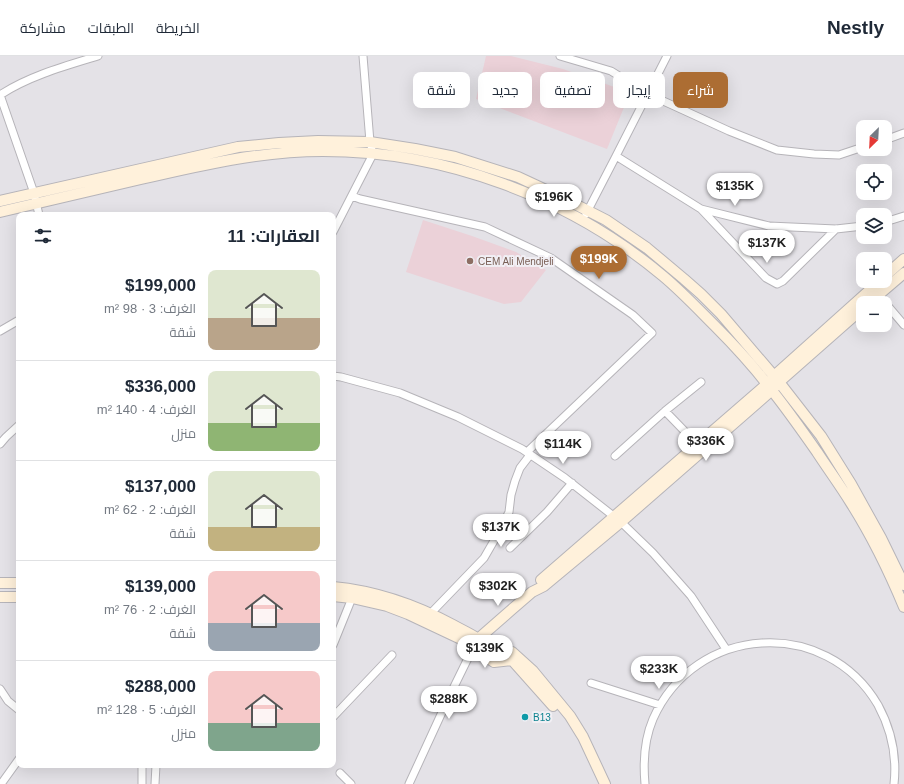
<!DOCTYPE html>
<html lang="ar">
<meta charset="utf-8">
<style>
body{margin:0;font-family:Arial,Cairo,sans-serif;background:#f2f2f3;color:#1f2937;direction:rtl;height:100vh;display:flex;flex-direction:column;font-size:15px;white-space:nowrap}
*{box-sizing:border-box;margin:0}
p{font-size:13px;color:#747a83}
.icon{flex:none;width:22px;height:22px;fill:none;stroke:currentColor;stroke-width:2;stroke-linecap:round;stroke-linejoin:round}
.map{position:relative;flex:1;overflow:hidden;direction:ltr}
.side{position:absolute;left:16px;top:156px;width:320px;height:556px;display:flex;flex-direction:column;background:#fff;border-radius:8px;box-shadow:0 4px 16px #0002;direction:rtl}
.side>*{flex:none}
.top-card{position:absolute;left:348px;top:16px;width:380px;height:36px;direction:rtl;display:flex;gap:8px}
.needle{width:26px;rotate:204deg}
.buttons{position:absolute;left:856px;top:64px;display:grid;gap:8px}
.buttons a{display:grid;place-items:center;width:36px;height:36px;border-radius:8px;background:#fff;box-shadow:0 4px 16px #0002;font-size:20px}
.price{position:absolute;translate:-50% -34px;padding:0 9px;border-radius:14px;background:#fff;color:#222;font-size:13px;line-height:26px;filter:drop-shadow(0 1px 2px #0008)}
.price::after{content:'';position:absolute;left:50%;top:24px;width:12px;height:9px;margin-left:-6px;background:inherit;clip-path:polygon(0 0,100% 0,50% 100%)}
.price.current{background:#ac6d33;color:#fff}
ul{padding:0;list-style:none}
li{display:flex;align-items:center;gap:12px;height:100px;padding:0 16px}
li+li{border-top:1px solid #e0e1e3}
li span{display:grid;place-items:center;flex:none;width:112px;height:80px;border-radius:8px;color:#555}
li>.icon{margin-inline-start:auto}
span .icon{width:48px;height:48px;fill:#fffc;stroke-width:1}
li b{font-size:17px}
h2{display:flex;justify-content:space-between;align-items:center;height:48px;padding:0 16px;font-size:17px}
.pill{padding:0 14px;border-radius:8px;background:#fff;box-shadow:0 4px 16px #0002;font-size:14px;line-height:36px}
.pill.current{background:#ac6d33;color:#fff}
header{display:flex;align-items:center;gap:24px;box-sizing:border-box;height:56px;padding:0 20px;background:#fff;border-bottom:1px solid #e0e1e3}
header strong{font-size:19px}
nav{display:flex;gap:22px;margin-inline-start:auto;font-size:14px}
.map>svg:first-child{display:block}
.education{fill:#ebd1d8}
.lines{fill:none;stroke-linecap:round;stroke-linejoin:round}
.minor-casing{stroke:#b6b4b9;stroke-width:9}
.secondary-casing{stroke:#b6b4b9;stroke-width:12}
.minor{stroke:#fff;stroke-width:7}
.secondary{stroke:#fff1db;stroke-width:10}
.education-dot{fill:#8d6e63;stroke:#f1eff4;stroke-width:1.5}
.culture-dot{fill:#0f9aa8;stroke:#f1eff4;stroke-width:1.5}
.labels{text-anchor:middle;stroke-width:4;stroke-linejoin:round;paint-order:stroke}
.education-label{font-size:10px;fill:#785e54;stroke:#f1eff4;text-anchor:start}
.culture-label{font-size:10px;fill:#0d838f;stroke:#f1eff4;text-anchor:start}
</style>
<header>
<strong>Nestly</strong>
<nav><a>الخريطة</a><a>الطبقات</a><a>مشاركة</a></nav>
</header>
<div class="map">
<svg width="904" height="728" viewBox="0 0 904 728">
<rect width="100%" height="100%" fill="#e4e2e7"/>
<path class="education" d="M486,0H511L563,13L620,33L627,44L607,93L476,43Z
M423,164L472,180L516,196L546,214L521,246L504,248L406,216Z"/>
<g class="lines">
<g class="minor-casing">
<path id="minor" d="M560,0L611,15L648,38L729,75L777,94L814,98L839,99L863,91
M0,39L34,137L39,159
M0,39C29,20 65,10 98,0
M885,84L904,77
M616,100L701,153L769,170L836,173L863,170
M352,140L360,143L485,171L551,202L633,259L652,277L527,396
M701,153L766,222L777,228L783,225L836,173
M586,158L616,100L667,0
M885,166L904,160
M333,176L373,98L370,86L363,0
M876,236L904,269
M0,275L19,264
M333,320L341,321L400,337L458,361L522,393L565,422L621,466L653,497L691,540L726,593
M665,355L697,388
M0,388L6,381L19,369
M615,400L665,355L701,326
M510,492L547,456L572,427
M431,557L484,502L499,476L509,456L511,439L515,425L520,412L530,399
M333,589L352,542
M591,627L660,649
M0,633L8,645L19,654
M333,661L392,599
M142,709V728
M340,717L351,728
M1,728L19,703
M155,728L156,709
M409,728L449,641L473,592
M645,728C643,706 644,684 653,663C695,568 826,560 878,649C891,673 897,701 894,728"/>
</g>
<g class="secondary-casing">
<path id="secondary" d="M0,145L216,96L238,91L279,87L318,85L370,86L415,93L455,101L518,121L561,141L606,164L647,192L684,223L701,238L721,258L779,326L821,380L851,428L881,482L904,529
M0,156C47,145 94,134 141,123C201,109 261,95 323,95C445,95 569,141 663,220C681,235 698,253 715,270C736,291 756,313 774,337C789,356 803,376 817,396C828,413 840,429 851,447C872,480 889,515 904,551
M885,220L904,203
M869,247L904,217
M541,524L767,328L774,320L880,225
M0,527H19
M333,531C376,535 414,548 453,569C462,574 471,578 480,584C485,588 491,593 496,597L512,596L533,615L570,660L583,681L605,728
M333,540L352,542L387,550L408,558L461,583L473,592L494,606L512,604L553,650
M0,541H19
M473,592L478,583L510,555L532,536L544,530L621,466L772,334L779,326L863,252"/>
</g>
<use href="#minor" class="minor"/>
<use href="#secondary" class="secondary"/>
</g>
<circle class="education-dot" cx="470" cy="205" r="4"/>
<circle class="culture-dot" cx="525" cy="661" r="4"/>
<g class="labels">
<g class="education-label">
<text x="478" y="209">CEM Ali Mendjeli</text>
</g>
<g class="culture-label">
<text x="533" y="665">B13</text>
</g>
</g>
</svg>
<div class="buttons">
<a><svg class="needle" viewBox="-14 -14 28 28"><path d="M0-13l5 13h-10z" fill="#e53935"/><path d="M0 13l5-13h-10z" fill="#747a83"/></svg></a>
<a><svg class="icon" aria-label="locate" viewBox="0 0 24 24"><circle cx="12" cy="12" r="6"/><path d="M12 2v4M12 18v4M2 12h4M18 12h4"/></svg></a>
<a><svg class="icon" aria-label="layers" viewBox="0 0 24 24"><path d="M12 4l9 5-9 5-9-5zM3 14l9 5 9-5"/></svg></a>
<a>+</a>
<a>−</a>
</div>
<b class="price" style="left:735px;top:151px">$135K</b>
<b class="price" style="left:554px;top:162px">$196K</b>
<b class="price" style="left:767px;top:208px">$137K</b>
<b class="price current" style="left:599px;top:224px">$199K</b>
<b class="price" style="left:706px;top:406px">$336K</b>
<b class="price" style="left:563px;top:409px">$114K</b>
<b class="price" style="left:501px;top:492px">$137K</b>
<b class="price" style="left:498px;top:551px">$302K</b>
<b class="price" style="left:485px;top:613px">$139K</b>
<b class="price" style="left:659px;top:634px">$233K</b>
<b class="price" style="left:449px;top:664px">$288K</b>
<div class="top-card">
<a class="pill current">شراء</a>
<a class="pill">إيجار</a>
<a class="pill">تصفية</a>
<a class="pill">جديد</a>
<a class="pill">شقة</a>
</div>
<section class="side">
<h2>العقارات: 11<svg class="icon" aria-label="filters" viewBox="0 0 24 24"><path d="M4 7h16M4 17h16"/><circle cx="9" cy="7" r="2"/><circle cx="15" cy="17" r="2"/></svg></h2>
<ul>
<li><span style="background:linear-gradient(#dfe7d0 60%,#b9a48a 0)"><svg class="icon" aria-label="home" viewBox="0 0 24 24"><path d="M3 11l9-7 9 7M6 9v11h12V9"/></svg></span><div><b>$199,000</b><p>الغرف: 3 · 98 m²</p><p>شقة</p></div></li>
<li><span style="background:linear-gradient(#dfe7d0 65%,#8fb573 0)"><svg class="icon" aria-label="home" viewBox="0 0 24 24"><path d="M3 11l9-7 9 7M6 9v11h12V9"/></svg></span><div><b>$336,000</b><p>الغرف: 4 · 140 m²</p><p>منزل</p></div></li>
<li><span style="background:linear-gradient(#dfe7d0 70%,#c2b280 0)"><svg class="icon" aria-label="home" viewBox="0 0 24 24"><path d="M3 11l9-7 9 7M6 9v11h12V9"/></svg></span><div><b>$137,000</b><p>الغرف: 2 · 62 m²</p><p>شقة</p></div></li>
<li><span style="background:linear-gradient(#f6c9c9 65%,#9aa5b1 0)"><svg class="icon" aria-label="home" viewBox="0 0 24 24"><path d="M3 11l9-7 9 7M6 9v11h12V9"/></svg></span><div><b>$139,000</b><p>الغرف: 2 · 76 m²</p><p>شقة</p></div></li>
<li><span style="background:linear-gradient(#f6c9c9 65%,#7fa58c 0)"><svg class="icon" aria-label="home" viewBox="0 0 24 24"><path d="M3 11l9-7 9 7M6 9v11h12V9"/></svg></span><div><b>$288,000</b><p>الغرف: 5 · 128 m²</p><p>منزل</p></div></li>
</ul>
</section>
</div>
